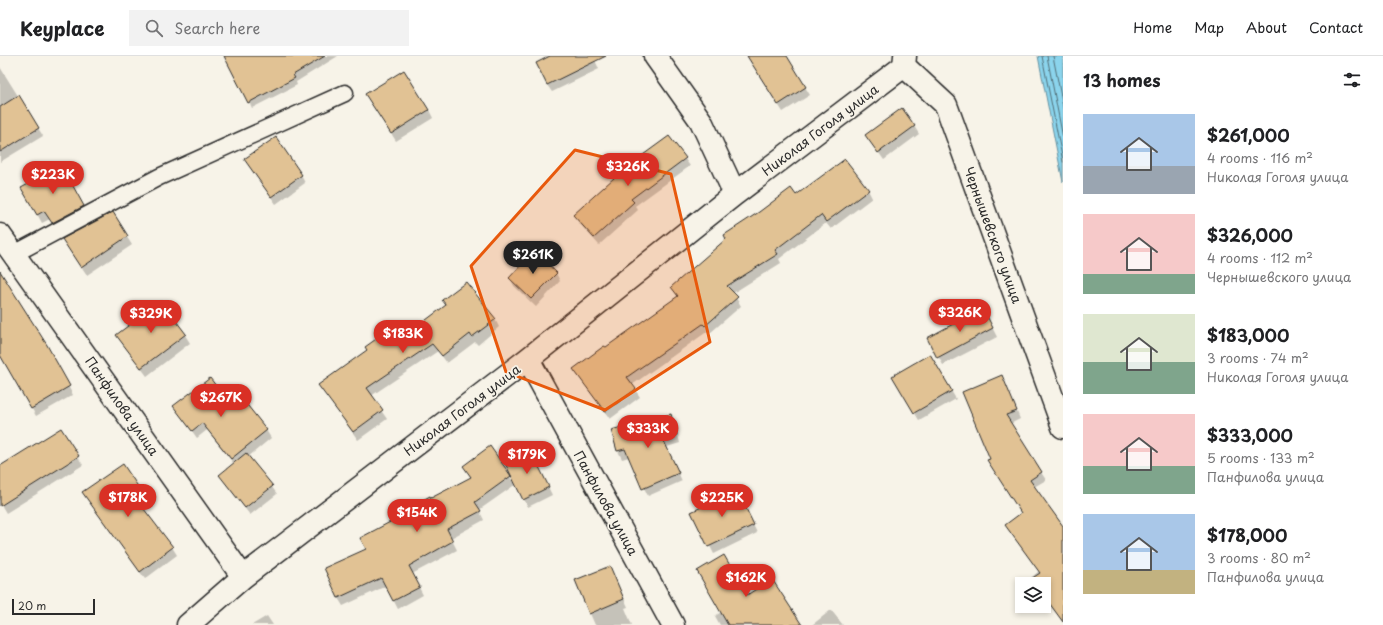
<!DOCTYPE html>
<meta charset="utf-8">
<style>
body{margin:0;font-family:"Playpen Sans",sans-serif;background:#f2f2f2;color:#202124;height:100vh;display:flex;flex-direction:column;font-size:15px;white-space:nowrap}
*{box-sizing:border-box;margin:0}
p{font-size:13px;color:#757577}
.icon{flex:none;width:22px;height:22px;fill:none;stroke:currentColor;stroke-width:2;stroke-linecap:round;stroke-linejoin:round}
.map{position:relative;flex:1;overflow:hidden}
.drawer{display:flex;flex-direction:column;background:#fff;width:320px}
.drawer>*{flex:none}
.buttons{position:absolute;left:1015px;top:521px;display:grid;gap:8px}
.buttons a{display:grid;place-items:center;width:36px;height:36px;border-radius:0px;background:#fff;box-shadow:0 2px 6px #0003;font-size:20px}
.scale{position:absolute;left:12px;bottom:10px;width:83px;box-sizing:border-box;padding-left:4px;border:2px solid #2b2b2b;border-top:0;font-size:11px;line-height:14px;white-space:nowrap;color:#2b2b2b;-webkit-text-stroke:3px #f7f3e8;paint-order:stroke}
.price{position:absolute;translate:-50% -34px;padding:0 9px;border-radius:14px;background:#d93025;color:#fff;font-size:13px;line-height:26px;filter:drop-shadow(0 1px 2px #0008)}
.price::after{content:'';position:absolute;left:50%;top:24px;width:12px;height:9px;margin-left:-6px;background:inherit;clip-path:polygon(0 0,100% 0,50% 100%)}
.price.active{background:#222;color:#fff}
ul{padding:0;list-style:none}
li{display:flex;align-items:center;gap:12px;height:100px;padding:0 20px}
li span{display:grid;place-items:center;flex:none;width:112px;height:80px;border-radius:0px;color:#555}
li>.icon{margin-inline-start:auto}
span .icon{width:48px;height:48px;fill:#fffc;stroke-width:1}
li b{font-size:17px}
h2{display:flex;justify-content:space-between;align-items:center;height:48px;padding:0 20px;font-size:17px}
header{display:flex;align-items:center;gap:24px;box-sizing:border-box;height:56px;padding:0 20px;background:#fff;border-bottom:1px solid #e0e0e0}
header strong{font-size:19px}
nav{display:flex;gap:22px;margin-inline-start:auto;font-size:14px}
.search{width:280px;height:36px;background:#f2f2f2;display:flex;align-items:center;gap:10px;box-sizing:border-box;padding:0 14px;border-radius:0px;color:#757577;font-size:15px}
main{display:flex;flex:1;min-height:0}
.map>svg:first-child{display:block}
.water{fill:#8bd4ec;stroke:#65909f}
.shadow{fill:#0003}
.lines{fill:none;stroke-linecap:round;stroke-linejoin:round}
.shore{stroke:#516f78;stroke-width:1}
.building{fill:#e1c294;stroke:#2b2b2b}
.lane-casing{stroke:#2b2b2b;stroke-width:19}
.street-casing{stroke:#2b2b2b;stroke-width:25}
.lane{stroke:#f7f3e8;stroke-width:16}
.street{stroke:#f7f3e8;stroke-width:22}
.marked{fill:#e8590c;fill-opacity:0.2;stroke:#e8590c;stroke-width:3;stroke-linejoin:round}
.labels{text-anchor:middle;stroke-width:3.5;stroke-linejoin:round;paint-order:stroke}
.street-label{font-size:13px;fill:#2b2b2b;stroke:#f7f3e8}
</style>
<header>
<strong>Keyplace</strong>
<div class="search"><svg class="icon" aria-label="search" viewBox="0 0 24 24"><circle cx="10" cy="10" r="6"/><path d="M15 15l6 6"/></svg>Search here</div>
<nav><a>Home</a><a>Map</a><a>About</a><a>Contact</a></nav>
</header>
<main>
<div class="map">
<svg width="1063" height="569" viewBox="0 0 1063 569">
<rect width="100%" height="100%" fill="#f7f3e8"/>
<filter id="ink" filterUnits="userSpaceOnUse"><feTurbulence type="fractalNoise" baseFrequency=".025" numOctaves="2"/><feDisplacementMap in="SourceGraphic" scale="8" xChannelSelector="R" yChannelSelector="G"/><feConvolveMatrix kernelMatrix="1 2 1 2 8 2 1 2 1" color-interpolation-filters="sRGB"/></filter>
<g filter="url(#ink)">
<path class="water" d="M1038,0H1063V126Z"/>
<path class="shadow" d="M228,0H338L296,26L297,29L252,52Z
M546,0H593L599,13L552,36L547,29V3Z
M757,0H786L810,39L783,56L755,12Z
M0,11L43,80L0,106Z
M371,46L429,54L433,62L396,85Z
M914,70L919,78L884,104L866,79Z
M685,103L690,110L635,150L638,154L599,189L579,167L574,159Z
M61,111L88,158L57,175L50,163L42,167L23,132Z
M250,111L301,119L305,127L276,148Z
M868,134L872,142L831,173L826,167L779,203L781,207L733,237L741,250L710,277L708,275L632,329L640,341L610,363L574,313L606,293L678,241L672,232L796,140Z
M112,158L132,189L87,219L68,191Z
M556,217L560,225L536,251L514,230L510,222Z
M0,218L46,290L73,339L36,360L0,297Z
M987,261L997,281L943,309L928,282Z
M495,263L499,271L478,289L475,286L447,307L438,295L371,340L387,363L358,384L320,330L394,290Z
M117,279H185L190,287L147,320L122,287Z
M930,299L956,343L919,364L893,321Z
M1006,329L1020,363L1010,368L1046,424L1034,431L1063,471V566L1044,541V528H1035L1031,522L1039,515L1022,458L991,403Z
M174,350L234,354L266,374L271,382L248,401L272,431L277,438L250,459L225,427L220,419L234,408L207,374L197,382Z
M670,359L675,367L680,387L667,391L682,425L648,440L629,401L622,403L618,395Z
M61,373L83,409L6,457L0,447V411Z
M531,396L552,439L528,451L516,428L479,454L484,464L451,482L457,494L412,518L423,539L398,553L386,530L343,550L338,542L367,493L393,465L471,422L464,410L510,421L514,427Z
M123,410L145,444L139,448L172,491L177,499L145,523L88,444Z
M741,443L757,477L714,498L693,457Z
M610,511L628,551L625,552L632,569H595L576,525Z
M746,540L774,569H720L715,560Z
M831,554L843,569H812Z
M267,560L273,569H252Z"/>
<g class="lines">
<path class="shore" d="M1042,0L1063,106
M1047,0L1063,82
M1053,0L1063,51"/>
</g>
<path class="building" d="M224,0H325L293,19L295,22L248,47Z
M550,0H606L547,29L536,7Z
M747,0H787L806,31L778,49Z
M404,14L429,54L391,78L365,38Z
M19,39L39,72L0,96V51Z
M902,52L915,70L878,97L865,79Z
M669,80L686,102L631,143L634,146L594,182L573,159L625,112Z
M276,81L302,119L271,141L244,103Z
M845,103L869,134L826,166L821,159L775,194L778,198L727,230L738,241L705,270L703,268L627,321L636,333L605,356L573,313L604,290L606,291L678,240L671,231L726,183L724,179L759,156L791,132L796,139Z
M62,110L84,150L52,167L44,155L37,159L21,132Z
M113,156L128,180L81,212L62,183Z
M534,195L557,217L531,243L509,222Z
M0,215L47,289L70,330L31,353L0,299Z
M466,226L496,263L472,281L470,278L442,300L432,288L367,332L383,354L353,376L318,329L367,294L365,291L386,276L394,288L446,249L442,244Z
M161,245L186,278L141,312L116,279Z
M983,252L993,272L937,302L927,282Z
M930,298L952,335L914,357L892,320Z
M1002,319L1017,355L1006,359L1042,416L1030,424L1063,470V566L1044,540V528H1035L1031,523L1040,517L1005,469L1021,457L987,404L990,403L962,336Z
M210,322L234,353L244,345L267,374L231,403L202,367L192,375L173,350Z
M671,358L677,379L663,383L679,417L642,433L625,393L617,395L611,374Z
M61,372L79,400L0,450V410Z
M490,390L511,420L475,446L481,455L447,473L453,485L409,510L420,531L393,545L381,522L338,542L324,512L366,493L360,482L392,465L390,462L430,440L431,442L471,421L463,410Z
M531,395L549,431L523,444L505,407Z
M246,397L273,430L245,452L219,419Z
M123,408L141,435L134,440L173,491L140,516L82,436Z
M737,434L754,469L708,491L691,456Z
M724,499L747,539L772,523L802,569H728L697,515Z
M610,510L624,543L589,558L575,524Z"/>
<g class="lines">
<g class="lane-casing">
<path id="lane" d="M14,198L159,121L345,37"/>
</g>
<g class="street-casing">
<path id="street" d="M655,0L701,65L735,138
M905,0L904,10L946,49L1063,371
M0,179L243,521
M528,303L673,569
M188,569L243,521L528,303L735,138L904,10"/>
</g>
<use href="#lane" class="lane"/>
<use href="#street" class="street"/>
</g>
</g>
<path class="marked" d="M575,94L671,118L710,286L605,354L506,316L471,210Z"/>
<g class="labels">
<g class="street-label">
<text transform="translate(820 74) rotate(-37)" y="5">Николая Гоголя улица</text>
<text transform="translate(993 179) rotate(70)" y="5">Чернышевского улица</text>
<text transform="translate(122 350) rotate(55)" y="5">Панфилова улица</text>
<text transform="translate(462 354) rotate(-37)" y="5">Николая Гоголя улица</text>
<text transform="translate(606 447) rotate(61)" y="5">Панфилова улица</text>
</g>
</g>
</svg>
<div class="buttons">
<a><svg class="icon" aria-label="layers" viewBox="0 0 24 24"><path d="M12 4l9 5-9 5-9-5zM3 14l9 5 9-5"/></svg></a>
</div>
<div class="scale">20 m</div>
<b class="price" style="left:628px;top:131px">$326K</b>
<b class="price" style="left:53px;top:139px">$223K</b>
<b class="price active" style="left:533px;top:219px">$261K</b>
<b class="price" style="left:960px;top:277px">$326K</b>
<b class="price" style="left:151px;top:278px">$329K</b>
<b class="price" style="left:403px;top:298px">$183K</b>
<b class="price" style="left:221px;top:362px">$267K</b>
<b class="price" style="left:648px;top:393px">$333K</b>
<b class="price" style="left:527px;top:419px">$179K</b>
<b class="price" style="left:128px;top:462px">$178K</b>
<b class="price" style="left:722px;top:462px">$225K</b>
<b class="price" style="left:417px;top:477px">$154K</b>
<b class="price" style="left:746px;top:542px">$162K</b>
</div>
<section class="drawer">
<h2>13 homes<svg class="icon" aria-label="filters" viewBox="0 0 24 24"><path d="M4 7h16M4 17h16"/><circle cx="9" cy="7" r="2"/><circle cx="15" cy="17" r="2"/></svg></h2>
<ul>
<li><span style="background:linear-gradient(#a9c7e8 65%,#9aa5b1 0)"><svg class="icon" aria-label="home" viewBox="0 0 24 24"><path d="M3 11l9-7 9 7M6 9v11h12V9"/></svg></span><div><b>$261,000</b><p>4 rooms · 116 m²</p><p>Николая Гоголя улица</p></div></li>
<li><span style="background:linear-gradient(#f6c9c9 75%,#7fa58c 0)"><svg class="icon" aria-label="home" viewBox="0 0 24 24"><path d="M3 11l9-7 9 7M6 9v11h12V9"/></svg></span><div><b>$326,000</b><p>4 rooms · 112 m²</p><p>Чернышевского улица</p></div></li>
<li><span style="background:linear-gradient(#dfe7d0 60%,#7fa58c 0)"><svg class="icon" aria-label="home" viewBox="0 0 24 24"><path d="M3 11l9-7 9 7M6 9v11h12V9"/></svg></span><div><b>$183,000</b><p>3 rooms · 74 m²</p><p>Николая Гоголя улица</p></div></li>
<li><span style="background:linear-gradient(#f6c9c9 65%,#7fa58c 0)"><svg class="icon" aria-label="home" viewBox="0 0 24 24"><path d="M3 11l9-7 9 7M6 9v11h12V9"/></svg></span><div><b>$333,000</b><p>5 rooms · 133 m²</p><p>Панфилова улица</p></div></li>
<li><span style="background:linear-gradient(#a9c7e8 70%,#c2b280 0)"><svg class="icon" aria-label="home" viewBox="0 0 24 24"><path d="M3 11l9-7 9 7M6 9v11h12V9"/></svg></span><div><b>$178,000</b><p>3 rooms · 80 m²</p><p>Панфилова улица</p></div></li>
</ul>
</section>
</main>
